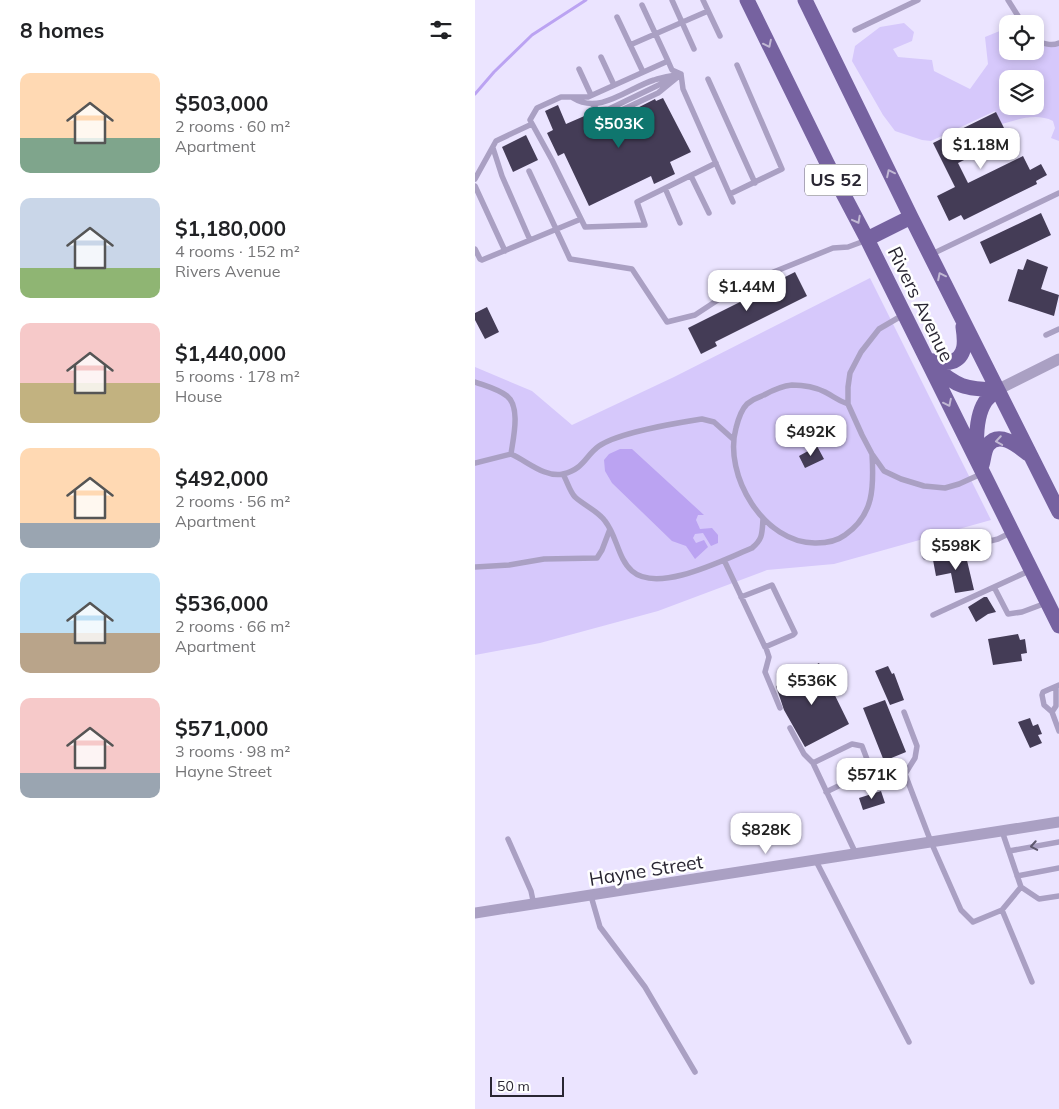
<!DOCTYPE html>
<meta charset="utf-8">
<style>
body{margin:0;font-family:Mulish,sans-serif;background:#f2f2f2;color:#202124;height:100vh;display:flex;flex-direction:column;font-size:19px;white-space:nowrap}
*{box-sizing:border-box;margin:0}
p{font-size:16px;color:#757577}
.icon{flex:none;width:28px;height:28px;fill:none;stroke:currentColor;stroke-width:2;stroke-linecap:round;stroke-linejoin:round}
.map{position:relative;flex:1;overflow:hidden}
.drawer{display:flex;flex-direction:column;background:#fff;width:475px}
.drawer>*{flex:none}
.tools{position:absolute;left:524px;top:15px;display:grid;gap:10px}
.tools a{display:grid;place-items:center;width:45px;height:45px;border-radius:10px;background:#fff;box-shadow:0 2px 8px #0003;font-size:25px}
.scale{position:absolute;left:15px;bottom:12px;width:74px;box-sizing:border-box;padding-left:5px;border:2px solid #292632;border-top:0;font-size:14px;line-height:18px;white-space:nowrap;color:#292632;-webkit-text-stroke:4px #fff;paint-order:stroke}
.price{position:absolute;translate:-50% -42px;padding:0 11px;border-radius:10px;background:#fff;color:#222;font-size:16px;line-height:32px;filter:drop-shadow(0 1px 2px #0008)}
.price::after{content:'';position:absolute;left:50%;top:30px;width:15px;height:11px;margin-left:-8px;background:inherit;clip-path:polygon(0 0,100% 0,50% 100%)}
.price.active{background:#0f766e;color:#fff}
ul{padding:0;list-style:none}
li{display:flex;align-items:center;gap:15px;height:125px;padding:0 20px}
li span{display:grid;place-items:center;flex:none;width:140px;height:100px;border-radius:10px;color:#555}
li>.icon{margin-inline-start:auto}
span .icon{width:60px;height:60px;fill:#fffc;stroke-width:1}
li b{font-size:21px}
h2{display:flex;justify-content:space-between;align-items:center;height:60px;padding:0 20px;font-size:21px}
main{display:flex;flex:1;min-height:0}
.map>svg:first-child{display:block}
.green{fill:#d6c8fb;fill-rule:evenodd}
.water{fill:#bba3f2}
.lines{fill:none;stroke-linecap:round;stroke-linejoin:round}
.stream{stroke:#bba3f2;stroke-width:3}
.building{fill:#443c56}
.lane{stroke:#aaa0c3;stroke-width:5.5}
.street{stroke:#aaa0c3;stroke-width:11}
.primary{stroke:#7662a0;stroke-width:15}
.oneway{stroke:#c1b8d4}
.oneway2{stroke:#5d576c}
.labels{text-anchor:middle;stroke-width:5;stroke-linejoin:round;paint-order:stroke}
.shield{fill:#fff;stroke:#696770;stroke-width:1}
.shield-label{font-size:18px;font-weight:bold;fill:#292632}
.street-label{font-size:19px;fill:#292632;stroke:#fff}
</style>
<main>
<section class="drawer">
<h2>8 homes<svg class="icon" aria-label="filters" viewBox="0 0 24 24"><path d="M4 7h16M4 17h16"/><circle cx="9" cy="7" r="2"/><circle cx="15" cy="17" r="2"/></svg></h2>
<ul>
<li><span style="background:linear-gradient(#ffd9b3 65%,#7fa58c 0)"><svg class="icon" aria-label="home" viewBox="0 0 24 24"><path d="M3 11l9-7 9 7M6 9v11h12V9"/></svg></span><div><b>$503,000</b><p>2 rooms · 60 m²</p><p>Apartment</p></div></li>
<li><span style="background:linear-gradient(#c9d6e8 70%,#8fb573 0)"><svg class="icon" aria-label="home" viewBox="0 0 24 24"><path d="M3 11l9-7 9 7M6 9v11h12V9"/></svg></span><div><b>$1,180,000</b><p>4 rooms · 152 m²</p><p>Rivers Avenue</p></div></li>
<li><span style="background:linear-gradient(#f6c9c9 60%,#c2b280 0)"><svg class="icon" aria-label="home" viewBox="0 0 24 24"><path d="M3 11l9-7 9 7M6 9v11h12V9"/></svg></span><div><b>$1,440,000</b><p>5 rooms · 178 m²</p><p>House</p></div></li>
<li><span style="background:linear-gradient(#ffd9b3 75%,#9aa5b1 0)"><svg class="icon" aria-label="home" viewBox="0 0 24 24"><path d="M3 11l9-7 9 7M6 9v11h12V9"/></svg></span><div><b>$492,000</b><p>2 rooms · 56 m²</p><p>Apartment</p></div></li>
<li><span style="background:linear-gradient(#bfe0f5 60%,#b9a48a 0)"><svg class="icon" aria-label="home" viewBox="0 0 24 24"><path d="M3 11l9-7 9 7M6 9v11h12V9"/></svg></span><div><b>$536,000</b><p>2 rooms · 66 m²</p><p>Apartment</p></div></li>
<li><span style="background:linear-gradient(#f6c9c9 75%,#9aa5b1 0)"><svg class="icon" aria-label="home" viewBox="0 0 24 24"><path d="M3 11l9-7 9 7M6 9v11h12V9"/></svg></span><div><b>$571,000</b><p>3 rooms · 98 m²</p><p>Hayne Street</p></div></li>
</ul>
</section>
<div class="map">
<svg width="584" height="1109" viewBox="0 0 584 1109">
<rect width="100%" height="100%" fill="#ebe4ff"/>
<path class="green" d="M429,23L439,32L437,41L418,49L423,57L457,60L459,71L495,89L513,64L510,37L532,28V51H560V44L584,42V141L576,138L580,128L578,121C562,113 543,119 527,124L520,111L456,141L447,140L420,131L408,115L377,61L380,46L405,27ZM532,79H560V106H532Z
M395,278L516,520L359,564L292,570L183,611L65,643L0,655V367L57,391L97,425L199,377Z"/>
<path class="water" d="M145,449H157L229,515H223L221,520L225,529L237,528L243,535V543L236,546L228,533L220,534L218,538L221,543L229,540L233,547L220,559L211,546L197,541L137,483L130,471L129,460L134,454Z"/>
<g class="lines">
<path class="stream" d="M0,94L19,72L57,35L111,0"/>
</g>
<path class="building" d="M188,98L216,152L195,162L200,174L179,184L176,176L114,206L89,153L83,156L72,133L78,130L70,111L83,105L91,124L114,114L121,129L180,99L181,101Z
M521,112L534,138L483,163L493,183L548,156L555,170L566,164L572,175L561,181L562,184L489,220L486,215L474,221L462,196L480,187L458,143Z
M51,135L63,160L38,172L27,147Z
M566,213L576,235L515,264L505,242Z
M552,259L573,267L566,289L584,295L579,316L533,301L543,269L548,270Z
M320,272L332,296L240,342L242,346L226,354L213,328L301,284L300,282Z
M12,307L24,332L10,339L0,320V313Z
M342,446L349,459L330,468L324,456Z
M490,552L499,590L480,593L476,573L461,576L458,560Z
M509,597H512L521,612L513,614L501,622L493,607Z
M543,634L545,640L550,639L552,653L546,654L547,661L518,665L513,639Z
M344,663L374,724L330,747L309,710L301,686L312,679L313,680L337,668V667Z
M413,666L417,674L419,673L429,700L415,705L400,671Z
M410,700L431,752L409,761L388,708Z
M555,718L558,726L563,724L567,734L563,735L567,743L555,748L543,722Z
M406,791L410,803L388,810L384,798Z"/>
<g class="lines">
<path class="lane" d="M197,0L219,49
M228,0L245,36
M533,0L548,24
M167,5L193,61
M142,17L168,72
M380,30L443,0
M560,38C565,44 577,46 584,43
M155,45L233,11
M126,57L139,85
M104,69L116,95
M206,74L197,70L193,61L113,97H86L62,108L55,120L77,160L110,227L170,225L162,202L241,163
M206,74L208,89L258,202
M233,79L280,183
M98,98C125,115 153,88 179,80C188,77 197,76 206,74
M117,104L126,114L136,115L183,93L205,75
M123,110L134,109L194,80
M18,148L27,176L55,240
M54,171L95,259L157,269L192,322L220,315L264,286L358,248L373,247L392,240
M216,176L234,213
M0,179L21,141L57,124
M0,186L30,251
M190,188L205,223
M255,194L307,169L262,65
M0,249L5,259L7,260L106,219
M455,255L584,193
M428,315L404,329L386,352L375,373L373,387V404L387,435L397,454L409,471L426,479L449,486L470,488L484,484L506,474
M571,335L584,329
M0,382C11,386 23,389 32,396C46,407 38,439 36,454
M373,404C361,400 360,397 350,392C340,387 328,385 317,385C306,386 298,390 289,395C283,397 277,400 272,404C266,410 263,420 261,428C248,475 289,544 341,543C351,543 362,541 370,535C399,515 399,487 397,454
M0,463L36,454C52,461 70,478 88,474C109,469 110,456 124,446C144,432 202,423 227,419L239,422L258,439
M88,474C92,481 95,492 100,497C110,506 123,511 130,521C142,536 143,559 157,571C183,594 250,559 277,548C288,539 287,533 288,519
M450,557L523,539L537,532
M249,560L290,647L318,635L320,633L297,585L266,597
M0,567L34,565L69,559L122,558L127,550L135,529
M556,570L519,587L533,614L547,612L571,603
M458,615L519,587
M291,648L294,657L290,672L305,708
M584,685L568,692L567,695L569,705L577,712L584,731
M429,712L442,746L440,758L430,774L456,842L486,910L498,922L527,910L557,982
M577,712L581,706V687
M315,728L329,754L338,763
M351,792L392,772L395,767L387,746L377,744L338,763L381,854
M33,839L56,891L59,905
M534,851L584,842
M341,861L434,1042
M542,876L584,868
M546,887L564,899L584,896
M116,896L125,927L170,987L220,1072
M527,910L546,887L527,831"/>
<path class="street" d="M522,390L584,359
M0,913L584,822"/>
<path class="primary" d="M272,0L353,165L392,239L584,626
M330,0L436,217L584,512
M392,239L436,217
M452,360C459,361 470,364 476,362C492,357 490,340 488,327
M458,366C482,387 490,389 522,390
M502,454C501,438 501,416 510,402C513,397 519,393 522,390
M507,465C509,459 509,450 513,445C524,430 543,446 553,454"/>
</g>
<defs><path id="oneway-chevron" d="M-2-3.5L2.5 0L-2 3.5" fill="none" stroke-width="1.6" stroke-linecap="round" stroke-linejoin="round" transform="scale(1.25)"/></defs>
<g class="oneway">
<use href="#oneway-chevron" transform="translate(293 44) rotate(64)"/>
<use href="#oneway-chevron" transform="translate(415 173) rotate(-116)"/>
<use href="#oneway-chevron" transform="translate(382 220) rotate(62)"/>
<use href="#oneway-chevron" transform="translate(466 276) rotate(-116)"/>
<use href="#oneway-chevron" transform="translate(473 403) rotate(64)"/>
<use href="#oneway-chevron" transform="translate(524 441) rotate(171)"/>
</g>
<use class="oneway2" href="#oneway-chevron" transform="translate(559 846) rotate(170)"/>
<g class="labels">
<rect class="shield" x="330" y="164.5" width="62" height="31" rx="4"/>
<g class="shield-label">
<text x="361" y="186">US 52</text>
</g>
<g class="street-label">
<text transform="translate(446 304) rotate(64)" y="7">Rivers Avenue</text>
<text transform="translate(171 870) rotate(-9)" y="7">Hayne Street</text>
</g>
</g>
</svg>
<div class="tools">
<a><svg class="icon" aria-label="locate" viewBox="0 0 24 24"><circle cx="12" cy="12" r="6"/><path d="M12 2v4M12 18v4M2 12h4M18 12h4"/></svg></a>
<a><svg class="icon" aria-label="layers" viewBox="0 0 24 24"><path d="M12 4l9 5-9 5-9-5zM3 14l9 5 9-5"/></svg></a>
</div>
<div class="scale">50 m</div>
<b class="price active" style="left:144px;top:149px">$503K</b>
<b class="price" style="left:506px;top:170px">$1.18M</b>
<b class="price" style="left:272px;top:312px">$1.44M</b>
<b class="price" style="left:336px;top:457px">$492K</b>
<b class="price" style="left:481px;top:571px">$598K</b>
<b class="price" style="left:337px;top:706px">$536K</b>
<b class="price" style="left:397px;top:800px">$571K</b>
<b class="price" style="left:291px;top:855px">$828K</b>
</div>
</main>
